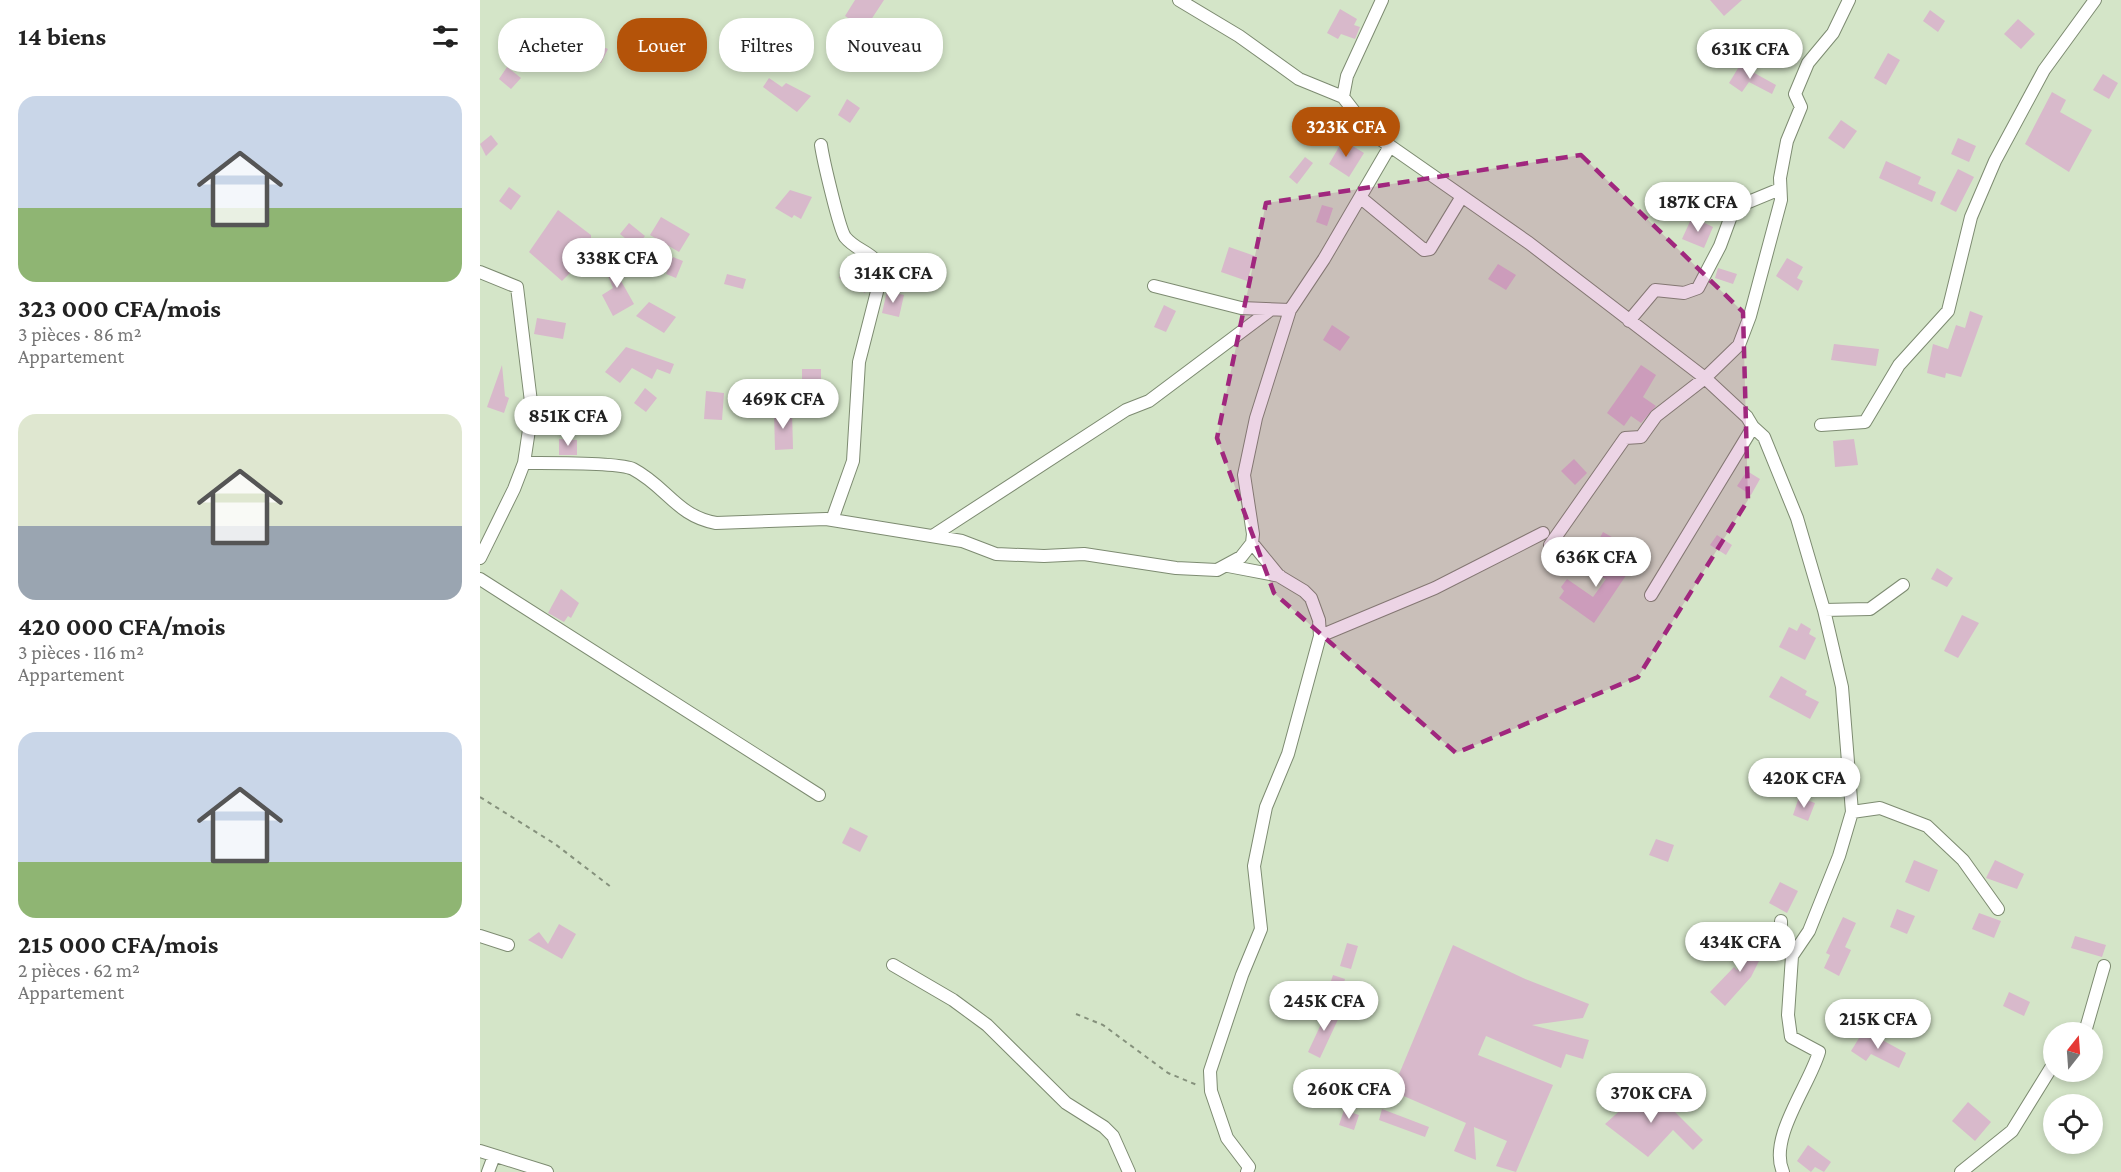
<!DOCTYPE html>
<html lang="fr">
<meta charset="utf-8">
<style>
body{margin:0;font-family:"Crimson Pro",serif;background:#f2f2f2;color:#222;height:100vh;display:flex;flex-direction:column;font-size:22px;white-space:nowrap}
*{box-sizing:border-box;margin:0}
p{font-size:20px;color:#767676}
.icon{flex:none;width:33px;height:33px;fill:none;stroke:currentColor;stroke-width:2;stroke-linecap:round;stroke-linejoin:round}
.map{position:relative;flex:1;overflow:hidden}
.sheet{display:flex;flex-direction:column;background:#fff;width:480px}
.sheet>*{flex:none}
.top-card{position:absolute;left:18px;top:18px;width:570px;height:54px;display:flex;gap:12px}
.needle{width:39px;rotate:17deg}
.buttons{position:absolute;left:1563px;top:1022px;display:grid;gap:12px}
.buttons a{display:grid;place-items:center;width:60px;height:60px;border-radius:50%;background:#fff;box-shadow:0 3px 9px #0003;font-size:30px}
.price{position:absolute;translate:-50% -51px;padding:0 14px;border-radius:21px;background:#fff;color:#222;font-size:20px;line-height:39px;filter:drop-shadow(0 2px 3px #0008)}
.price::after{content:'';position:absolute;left:50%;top:36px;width:18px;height:14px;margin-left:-9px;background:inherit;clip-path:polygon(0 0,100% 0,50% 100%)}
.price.selected{background:#b45309;color:#fff}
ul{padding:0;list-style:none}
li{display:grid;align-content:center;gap:12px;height:318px;padding:0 18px}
li span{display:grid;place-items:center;height:186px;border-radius:18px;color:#555}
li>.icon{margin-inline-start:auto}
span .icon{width:108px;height:108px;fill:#fffc;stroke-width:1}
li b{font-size:26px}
h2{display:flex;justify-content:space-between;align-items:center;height:72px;padding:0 18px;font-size:26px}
.chip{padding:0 21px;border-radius:24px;background:#fff;box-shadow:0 3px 9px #0003;font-size:21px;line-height:54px}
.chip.selected{background:#b45309;color:#fff}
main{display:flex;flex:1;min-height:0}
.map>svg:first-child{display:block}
.building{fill:#d8b9cb}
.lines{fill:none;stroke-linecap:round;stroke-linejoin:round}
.street-casing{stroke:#7d8b71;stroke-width:14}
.path{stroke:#85917c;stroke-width:2;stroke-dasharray:4.5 4.5;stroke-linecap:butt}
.street{stroke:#fff;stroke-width:12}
.marked{fill:#a0277e;fill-opacity:0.2;stroke:#a0277e;stroke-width:4.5;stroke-dasharray:12 8;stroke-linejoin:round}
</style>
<main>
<section class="sheet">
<h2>14 biens<svg class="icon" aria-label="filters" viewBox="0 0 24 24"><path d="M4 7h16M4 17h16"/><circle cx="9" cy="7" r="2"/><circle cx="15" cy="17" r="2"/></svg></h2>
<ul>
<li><span style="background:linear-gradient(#c9d6e8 60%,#8fb573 0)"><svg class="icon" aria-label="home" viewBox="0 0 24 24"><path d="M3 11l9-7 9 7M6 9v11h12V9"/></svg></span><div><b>323 000 CFA/mois</b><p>3 pièces · 86 m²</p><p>Appartement</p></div></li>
<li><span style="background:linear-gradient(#dfe7d0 60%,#9aa5b1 0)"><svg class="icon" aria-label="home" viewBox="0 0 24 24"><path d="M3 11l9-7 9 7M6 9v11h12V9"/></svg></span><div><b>420 000 CFA/mois</b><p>3 pièces · 116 m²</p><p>Appartement</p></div></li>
<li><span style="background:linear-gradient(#c9d6e8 70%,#8fb573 0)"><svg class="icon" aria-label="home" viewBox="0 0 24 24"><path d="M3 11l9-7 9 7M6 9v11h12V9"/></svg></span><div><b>215 000 CFA/mois</b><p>2 pièces · 62 m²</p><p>Appartement</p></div></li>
</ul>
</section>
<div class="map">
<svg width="1641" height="1172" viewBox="0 0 1641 1172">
<rect width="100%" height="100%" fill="#d4e5c8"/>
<path class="building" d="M375,0H404L385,29L365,16Z
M1230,0H1262L1244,16Z
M860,9L877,19L874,25L880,27L875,39L861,34L858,39L847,33Z
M1450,10L1465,21L1458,32L1443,21Z
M1538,19L1555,34L1541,49L1524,34Z
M88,21L112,32L108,40L128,49L121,63L109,57L110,54L79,40Z
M1408,53L1420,60L1406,85L1394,78Z
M1260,65L1296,85L1292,94L1269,82L1262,92L1249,83Z
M27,67L41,78L31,89L19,79Z
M1623,74L1638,83L1629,99L1613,90Z
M289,78L302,87L306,83L331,96L317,112L283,87Z
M1572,92L1586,100L1580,112L1612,130L1589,172L1545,144Z
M367,99L380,108L370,123L358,115Z
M1361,120L1377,131L1364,149L1348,138Z
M11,135L18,144L6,156L0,144Z
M1478,138L1496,146L1489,162L1471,154Z
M863,140L884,153L869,177L849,164Z
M825,157L833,163L817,184L809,177Z
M1406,161L1441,177L1438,184L1456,192L1452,202L1399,178Z
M1478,169L1494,177L1476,212L1460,204Z
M29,187L41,196L31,210L19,201Z
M310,190L332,197L321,219L314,215L312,218L295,208Z
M842,205L853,208L847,226L836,222Z
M78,210L111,235V239L98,255L104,259L82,281L49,252Z
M181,217L210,234L199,252L170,235Z
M1212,217L1233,227L1224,248L1202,239Z
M149,223L165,236L156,247L140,234Z
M749,247L775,256L767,281L741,272Z
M193,257L203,261L196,278L186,274Z
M1307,258L1323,267L1317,278L1323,281L1318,291L1296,276Z
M368,259L393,271L385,293L359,278Z
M129,261L132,266L141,262L147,276L140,279L154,304L133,316L122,295L133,288L123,264Z
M1018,264L1036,275L1026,290L1008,279Z
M1238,268L1257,274L1253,284L1235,278Z
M247,274L266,279L263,289L244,284Z
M407,291L424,295L419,317L402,313Z
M169,302L196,317L184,333L156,316Z
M684,305L696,311L686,332L674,327Z
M1490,311L1503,316L1481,377L1466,373L1465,378L1447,373L1453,344L1468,349L1476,325L1485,328Z
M57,318L86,323L83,339L54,334Z
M852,325L870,337L860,351L843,340Z
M1354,344L1399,349L1396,366L1351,360Z
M146,347L194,364L190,374L177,369L172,379L152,368L140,383L125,372Z
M22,365L25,396L29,398L24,413L7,407Z
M1161,365L1176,375L1163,397L1176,406L1161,423L1151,416L1144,426L1127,413Z
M322,369H341V394L322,393Z
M165,388L177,398L166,412L154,403Z
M226,391L244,393L242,420L224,419Z
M294,411H312L313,449L295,450Z
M79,439L97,440V455H79Z
M1374,439L1378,465L1355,467L1353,441Z
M1094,459L1107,473L1095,485L1081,471Z
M1267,471L1280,479L1271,495L1257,486Z
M1123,532L1137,540L1129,554L1116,545Z
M1237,535L1252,545L1246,555L1230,545Z
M1122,551L1151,568L1114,623L1079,598L1084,591L1081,587L1087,579L1113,597L1126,579L1111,571Z
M1457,568L1473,578L1467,587L1451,579Z
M81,589L99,603L91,618L88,616L84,622L68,613Z
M1482,615L1499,623L1478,658L1464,651Z
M1321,623L1331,629L1329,634L1336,638L1325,660L1299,647L1309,627L1317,631Z
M1301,676L1327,691L1325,695L1339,702L1330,719L1289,697Z
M1319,797L1335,803L1328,821L1313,815Z
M370,827L388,836L380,852L362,843Z
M1176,839L1194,845L1188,862L1169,855Z
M1434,860L1458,870L1449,892L1425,882Z
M1515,860L1544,874L1537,889L1506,878Z
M1300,882L1318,891L1307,913L1289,903Z
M1417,909L1435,916L1427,934L1410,927Z
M1499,913L1521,921L1514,938L1492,929Z
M1363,917L1376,923L1365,947L1371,950L1359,976L1344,968L1350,955L1346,953Z
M79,924L96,934L82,959L48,940L59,932L68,944Z
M1272,936L1287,945L1271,977L1245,1006L1230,992L1254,967L1257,970Z
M1595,936L1626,945L1622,957L1591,948Z
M867,943L878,946L871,969L860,966Z
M973,945L1043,978L1109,1004L1103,1018L1052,1025L1109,1040L1103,1059L1086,1054L1081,1068L1006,1036L998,1055L1073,1085L1036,1172L1016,1166L1027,1141L994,1127L996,1160L974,1151L986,1123L912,1091Z
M853,975L865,979L859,999L846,996Z
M1529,992L1550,1002L1544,1016L1523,1006Z
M849,1007L861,1013L840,1058L828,1052Z
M1384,1030L1426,1053L1419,1068L1391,1054L1386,1061L1371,1051Z
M1165,1088L1193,1110L1223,1140L1213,1150L1193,1130L1168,1157L1125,1124Z
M1488,1102L1511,1122L1495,1141L1472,1121Z
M902,1109L949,1127L945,1137L899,1120Z
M864,1110L879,1115L874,1130L859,1125Z
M1328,1145L1351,1162L1344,1172L1335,1167L1331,1172L1317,1161Z"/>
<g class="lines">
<g class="street-casing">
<path id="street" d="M699,0L759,36L819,79L863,97L890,132L1049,243L1225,378L1267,417L1273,427L1284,437L1317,518L1344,610L1362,687L1372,812L1359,856L1329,931L1312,956L1308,1015L1311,1037L1339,1052C1329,1086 1288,1138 1303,1172
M863,97L867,76L902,0
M341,145C343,159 359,228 365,237C377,252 396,252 402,272L379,362L373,461L352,520
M881,198L944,250L950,249L981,198
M0,272L37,287L52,410L44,463L34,489L0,558
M674,286L761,308L810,310
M1149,321L1175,290L1204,293L1218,288L1240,246L1254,208L1300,189
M1341,425L1385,422L1419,365L1468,311L1491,217L1515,161L1564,70L1615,0
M44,463C64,463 139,462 153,469C187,487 197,516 236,523L346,519L482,541L516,554L564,556L604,554L696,568L737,570L761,557L772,543L773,534L764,475L776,418L810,310L844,259L910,146
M454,535L646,410L669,401L789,311
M1070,545L1145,438L1161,437L1176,416L1225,378L1259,345L1270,316L1301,200L1300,178L1307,141L1321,107L1315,94L1328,63L1353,33L1369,0
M748,566L800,576
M0,579L339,795
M1171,595L1273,427
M1344,610L1390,609L1423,585
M840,636L955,588L1063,533
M1372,812L1400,808L1447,826L1483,860L1518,909
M1301,921V946L1312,956
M0,936L28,945
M413,965L473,1000L507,1025L586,1103L624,1127L633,1136L649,1172
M1605,1032L1624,966
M0,1151L67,1172
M8,1172L14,1156
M767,1172L769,1167L747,1138L731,1091L730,1071L762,975L781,929L774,866L786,807L808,754L840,636L839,620L831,598L824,591L799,576L772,543
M1481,1172L1532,1131L1574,1063"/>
</g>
<path class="path" d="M0,797L75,844L131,887
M596,1014L623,1025L688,1073L717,1085"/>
<use href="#street" class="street"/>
</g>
<path class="marked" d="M1101,155L1263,312L1268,500L1158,677L976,753L794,593L737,438L786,203Z"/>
</svg>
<div class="buttons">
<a><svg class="needle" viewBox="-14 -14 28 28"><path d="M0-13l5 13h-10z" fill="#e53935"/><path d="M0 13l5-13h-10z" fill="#767676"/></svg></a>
<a><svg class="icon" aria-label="locate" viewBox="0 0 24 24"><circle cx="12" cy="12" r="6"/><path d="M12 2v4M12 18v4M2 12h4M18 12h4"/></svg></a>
</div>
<b class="price" style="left:1270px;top:80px">631K CFA</b>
<b class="price selected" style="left:866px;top:158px">323K CFA</b>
<b class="price" style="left:1218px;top:233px">187K CFA</b>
<b class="price" style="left:137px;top:289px">338K CFA</b>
<b class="price" style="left:413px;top:304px">314K CFA</b>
<b class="price" style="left:303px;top:430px">469K CFA</b>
<b class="price" style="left:88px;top:447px">851K CFA</b>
<b class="price" style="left:1116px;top:588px">636K CFA</b>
<b class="price" style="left:1324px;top:809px">420K CFA</b>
<b class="price" style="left:1260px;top:973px">434K CFA</b>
<b class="price" style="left:844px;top:1032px">245K CFA</b>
<b class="price" style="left:1398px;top:1050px">215K CFA</b>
<b class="price" style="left:869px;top:1120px">260K CFA</b>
<b class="price" style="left:1171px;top:1124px">370K CFA</b>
<div class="top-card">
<a class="chip">Acheter</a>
<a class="chip selected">Louer</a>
<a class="chip">Filtres</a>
<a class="chip">Nouveau</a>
</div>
</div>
</main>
